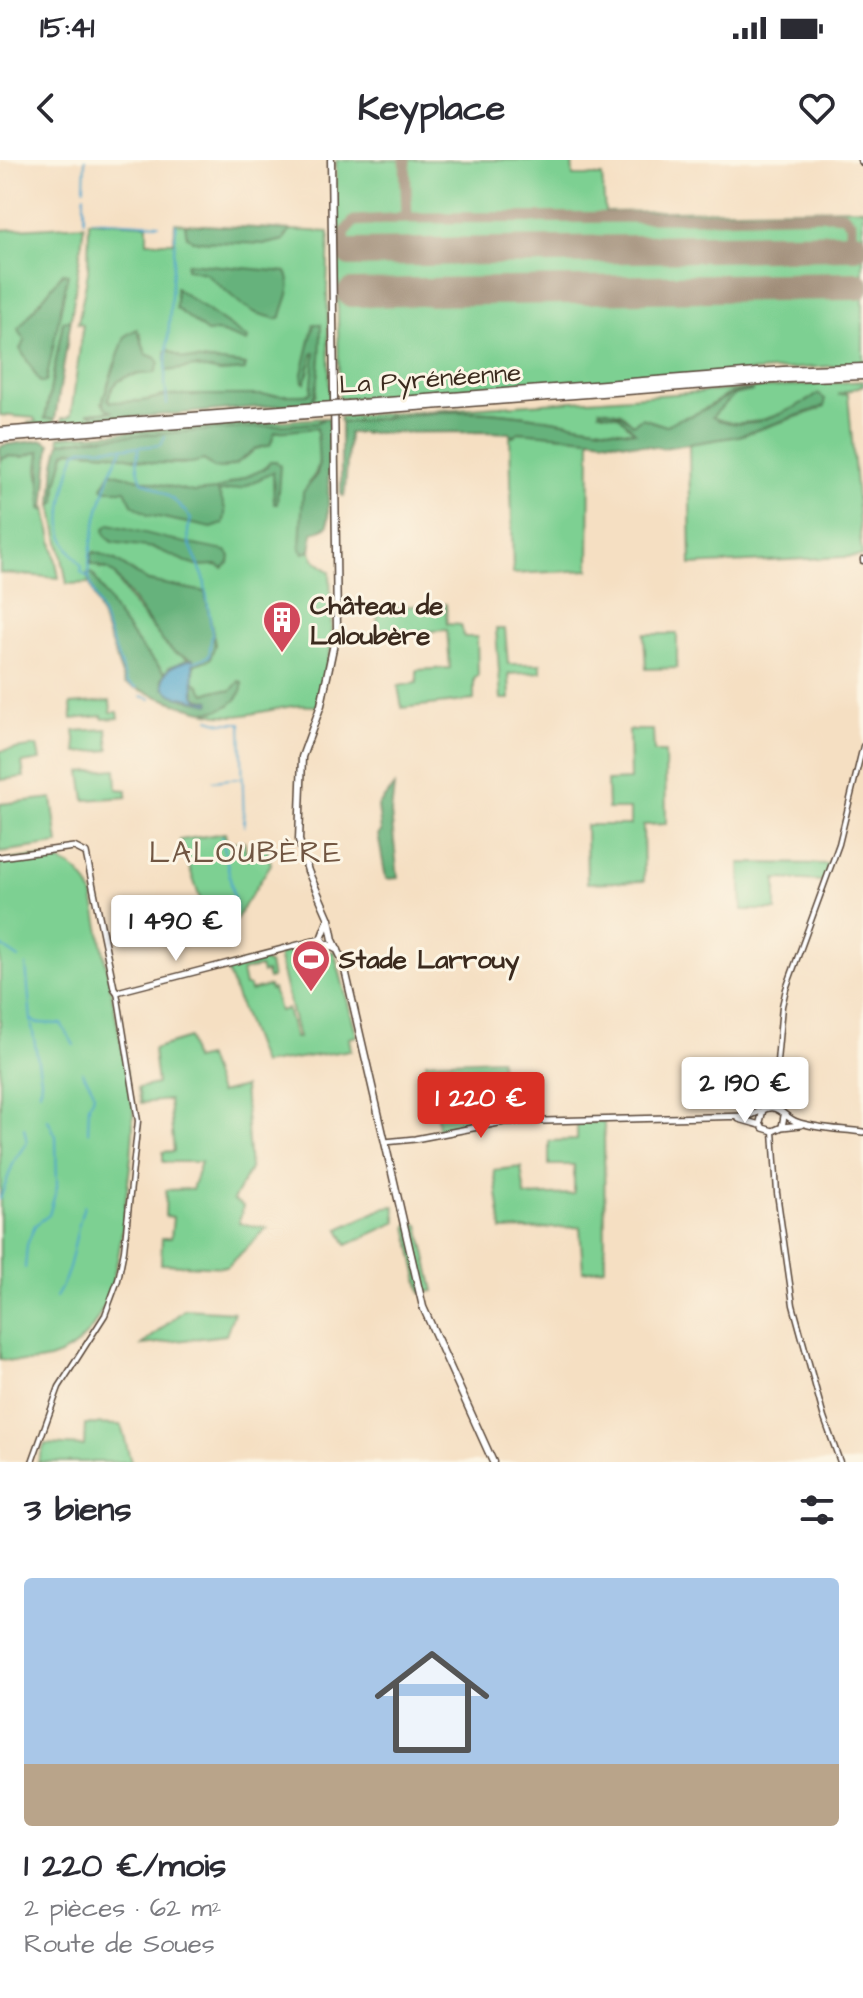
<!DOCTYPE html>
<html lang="fr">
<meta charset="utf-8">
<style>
body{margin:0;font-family:"Architects Daughter",sans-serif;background:#f7f7f7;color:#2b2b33;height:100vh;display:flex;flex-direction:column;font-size:30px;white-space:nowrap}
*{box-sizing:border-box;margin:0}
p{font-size:26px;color:#7c7c81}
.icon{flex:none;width:44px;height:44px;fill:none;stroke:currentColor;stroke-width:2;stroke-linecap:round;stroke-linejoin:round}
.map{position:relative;height:1302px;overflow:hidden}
.sheet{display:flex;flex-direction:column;background:#fff;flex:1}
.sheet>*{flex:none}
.price{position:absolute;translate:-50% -68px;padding:0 18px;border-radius:8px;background:#fff;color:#222;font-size:26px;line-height:52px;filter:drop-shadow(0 2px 4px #0008)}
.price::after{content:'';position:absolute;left:50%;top:48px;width:24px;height:18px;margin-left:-12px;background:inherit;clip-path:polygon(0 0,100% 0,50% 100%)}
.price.selected{background:#d93025;color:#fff}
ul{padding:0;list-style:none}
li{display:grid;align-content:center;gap:16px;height:424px;padding:0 24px}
li span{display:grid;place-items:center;height:248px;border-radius:8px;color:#555}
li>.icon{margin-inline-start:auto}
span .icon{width:144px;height:144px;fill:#fffc;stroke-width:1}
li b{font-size:34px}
h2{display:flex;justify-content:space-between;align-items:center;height:96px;padding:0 24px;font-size:34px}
.status{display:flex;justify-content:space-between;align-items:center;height:56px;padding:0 40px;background:#fff;direction:ltr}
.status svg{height:22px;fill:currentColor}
header{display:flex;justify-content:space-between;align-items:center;height:104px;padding:0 24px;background:#fff;font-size:36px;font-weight:700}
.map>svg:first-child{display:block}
.green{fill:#7dd092;stroke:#5c7d58;stroke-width:2}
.forest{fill:#66b27c;stroke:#506e4d;stroke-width:2}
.water{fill:#4fa6cc;stroke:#456875;stroke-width:2}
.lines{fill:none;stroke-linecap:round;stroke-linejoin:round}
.stream{stroke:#4fa6cc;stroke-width:2}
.taxiway{stroke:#988470;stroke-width:11}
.runway{stroke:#988470;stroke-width:28}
.tertiary-casing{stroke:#574537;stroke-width:7}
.secondary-casing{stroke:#574537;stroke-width:8}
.primary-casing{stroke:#574537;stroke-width:9}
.motorway-casing{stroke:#574537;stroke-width:11}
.tertiary{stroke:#fff;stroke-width:4}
.secondary{stroke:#fff;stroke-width:5}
.primary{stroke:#fff;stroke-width:6}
.motorway{stroke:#fff;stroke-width:8}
.motorway-bridge-casing{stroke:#574537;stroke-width:11;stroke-linecap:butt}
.motorway-bridge{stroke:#fff;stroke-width:8}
.labels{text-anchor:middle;stroke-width:6;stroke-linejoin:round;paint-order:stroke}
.street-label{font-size:26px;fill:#3b2a1e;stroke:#fcf5e5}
.poi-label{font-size:26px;font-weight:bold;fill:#3b2a1e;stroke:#fcf5e5;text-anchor:start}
.quarter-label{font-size:30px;letter-spacing:2px;fill:#715642;stroke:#fcf5e5}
</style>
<div class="status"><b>15:41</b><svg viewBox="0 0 49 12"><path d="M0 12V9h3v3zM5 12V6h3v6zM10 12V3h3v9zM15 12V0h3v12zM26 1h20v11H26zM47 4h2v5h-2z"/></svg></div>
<header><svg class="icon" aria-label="back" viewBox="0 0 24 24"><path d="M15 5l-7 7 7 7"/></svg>Keyplace<svg class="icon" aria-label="heart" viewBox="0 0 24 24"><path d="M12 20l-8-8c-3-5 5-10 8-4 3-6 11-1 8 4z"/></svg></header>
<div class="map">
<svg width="863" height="1302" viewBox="0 0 863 1302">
<rect width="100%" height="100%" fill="#fcf5e5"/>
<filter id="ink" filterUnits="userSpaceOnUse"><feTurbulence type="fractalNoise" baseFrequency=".0125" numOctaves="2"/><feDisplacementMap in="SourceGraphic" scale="16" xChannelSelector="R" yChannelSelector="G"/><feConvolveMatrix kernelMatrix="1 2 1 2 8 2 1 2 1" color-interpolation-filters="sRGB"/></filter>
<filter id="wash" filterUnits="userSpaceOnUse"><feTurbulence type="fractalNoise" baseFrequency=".006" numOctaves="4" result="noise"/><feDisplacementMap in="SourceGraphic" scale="32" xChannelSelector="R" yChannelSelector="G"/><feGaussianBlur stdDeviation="1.8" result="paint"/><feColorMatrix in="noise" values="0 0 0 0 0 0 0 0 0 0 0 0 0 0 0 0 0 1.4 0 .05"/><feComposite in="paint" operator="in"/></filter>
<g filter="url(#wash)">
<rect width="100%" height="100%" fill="#f5dfc2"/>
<path class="green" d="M336,0H572L573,16H602L605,52L863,48V204L339,239Z
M89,61L147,64V82H174L175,63L185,64L187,76L266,84L284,80L290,70L329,72L327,130L330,242L310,243L316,234L321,165L313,169L302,214H308L312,193H316L311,233L303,235H168L143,241L111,243L108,239C114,215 132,214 154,213L146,195L140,173L115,203L102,243L112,251L90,253L100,260L62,263V258H67L71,255L83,164L78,163L88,112Z
M84,65L71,159L63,162L45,258L55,259L54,264L35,266L27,263L36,262L34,258L0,255V70Z
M863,221V225L838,235L848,234L862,396L691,405L689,284L739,276L820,249L818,234C789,252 744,275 711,256L734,235L751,231C745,232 737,232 731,233C724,235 705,250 697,253C685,259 679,257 666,266L642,258L633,264L621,253L600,249L603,253C619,253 626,261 637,272C587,268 538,255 489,252C440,248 389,258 341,263L340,257Z
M325,258L316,263L94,278L60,283L59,277Z
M317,268C318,287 324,307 309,322L303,393L310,391L315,400L330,412L332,484L317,546C310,546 299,545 293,546C263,550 241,561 207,553L230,545L235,528L231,531L217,530L205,534L198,524L193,522L195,504L204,501L215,485L205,432L148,421L115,400L95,392L99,408L108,409L115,415C127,440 165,488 189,499L169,507L165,513L143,490L117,455L93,414L87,415L90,423L67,424L52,345L56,342L57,324L65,293L70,290L110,293L154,303L183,304L204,300L214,308L246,297L255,289L270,285L275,272Z
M519,272L590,278L589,410L513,414L510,273L513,277Z
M40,291L38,309L44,350L46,348L59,418L0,413V300L8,296L23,297Z
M446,444L447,464L461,465L464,477H477L478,516L474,519V540L402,548L398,526L417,523V510L450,508L447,470L378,475L377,448Z
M496,469H505L508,504H541V512L509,514L510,539H501Z
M644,474H677V508L646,509Z
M110,541L111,552H118L119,558L103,559L102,556L72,559L71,544Z
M107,569L109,590L77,593L74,571Z
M629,570H653L654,592H665L666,664L643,665L644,721L587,723L586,665H630V649H608L607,621L630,620Z
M37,586L40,600L22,603L24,617L0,620V591Z
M116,609L117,629L127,630V637L85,640L81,612Z
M52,638L58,684L0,692V644Z
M225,673L227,683L244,681L246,692L267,688L271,704L228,772L213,777L180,680Z
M32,697C62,698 82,707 93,736L133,946C134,977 130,1007 126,1038C118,1114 105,1221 0,1199V701Z
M740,703L829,704L823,721L776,719V750H742Z
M318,784L326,788L327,793L334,791L357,876L349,878L351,890L262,904L226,808L263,798L265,803L269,804L272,818L268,819L266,812L262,813L260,807L242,811L245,826H249L250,831L269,826L270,830L273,829L279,851L287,849L295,878H298L278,795Z
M189,878L193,900L207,897L219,933L244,927L250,1009L233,1040L243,1046L239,1063L267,1068L227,1107L161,1104L162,1078H171L173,1057L165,1056L166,1030L192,1029L201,1002H163V992L174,991L169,940L141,943L138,928L157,924L153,889Z
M500,899L507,958L438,970L434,920L426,919V902Z
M604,962L605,1108L583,1111L580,1067L502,1070L494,1010L521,1007L525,1036L574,1034V1005H549V981L577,980V963Z
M394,1046L397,1062L347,1085L339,1069L386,1047Z
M411,1063L419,1065L434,1131L421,1133L407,1066Z
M185,1149L234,1152L226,1175L142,1185Z
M85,1264L121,1265L131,1302H38L45,1284L84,1286Z"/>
<path class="forest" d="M185,64L290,70L284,80L266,84L193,81L187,76Z
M187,103L286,112C295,128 284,141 281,157L277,159L256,153L241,144L205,113L186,109Z
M63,113L68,114L46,222H40L20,189L25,180L18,169Z
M176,128L248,179L247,182L217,171L207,172L176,148Z
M71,159L55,259H45L63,162Z
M314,164H321C321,182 321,231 310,243L100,260L89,253L112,251L105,247L103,240L125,176L137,169L146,194L156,198L159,203L155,213C132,214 114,215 108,239L111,242L143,241L168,235H303L311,233L315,193L312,194L305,223L303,222L302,214Z
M169,190L182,198L240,204L245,205V210L220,212L196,207L166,211V191Z
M751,229L752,231L734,235L712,257C744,275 789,252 818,234L825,239V246L739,276L663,288L590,278L519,272L513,277L510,273L488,272L349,273L345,331L344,336L341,335V263C389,258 439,249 488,252C537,255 586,268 635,272L618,255L599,252L600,249C615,250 622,254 633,264L642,258L666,266C680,256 684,259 697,253C716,245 729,231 751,229Z
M325,258H329L328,366L313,373L310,391L303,393L300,387L303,332L317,314L319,305L317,268L275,272L270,285L255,289L236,304L220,309L214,308L204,300L192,303H154L110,293L70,290L65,293L57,324L56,342L52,345L55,303L60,283L94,278L316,263Z
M43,280L50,284L44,350L41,349L40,291L23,297L8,296L0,300V287L4,285Z
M270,302H276L280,306L277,344H274L273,312L242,328L218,332C224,345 228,349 223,364L212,368L148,355L132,344L125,330H105L102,327L111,312L193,332L216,330L264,309Z
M110,364C149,374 187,385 226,391L230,396L229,403L223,408L217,405L196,406L154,388L112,382L105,375L104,369Z
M95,392L115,400L148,421L205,432L215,485L210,499L195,504L193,499L175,493L164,483L115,415L108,409L91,404V394Z
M89,412L93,414L117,455L143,490L165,513L162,519L164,528C176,537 195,544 210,541L196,537L193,522L198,524L205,534L217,530L231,531L239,521L242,522C245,541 219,554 203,551C177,546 150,533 125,524L87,415Z
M394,626L391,653L398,718L386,719L378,674L381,672L378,646Z"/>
<path class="water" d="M193,499L194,535L198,539L210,541V544L173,535L164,528C160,508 177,503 193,499Z"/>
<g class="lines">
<path class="stream" d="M84,28L85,0
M84,60V35
M91,60L159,64
M167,244L165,221L176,64
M165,276L161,285L140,287C135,297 138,311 142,321C163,330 178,341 191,359L188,370L189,382L204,418L212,474L209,496L194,502
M71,392C51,369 67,318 76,292L85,288L140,287
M72,393L82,407L81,412L90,419
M89,417C87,389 106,311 123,289
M90,422L127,523L137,528
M141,536L151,539
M209,559L222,563H241L244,666
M213,621L240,618
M222,676L236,750
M0,785L19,798
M26,805L31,861L41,919L40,932
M32,860L36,863L61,864L74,885
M82,911C87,922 101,932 89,944L88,972
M0,1039L14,1001L27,982L24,968
M25,1108L27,1085L35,1065L49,1055L57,1027L56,976L48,960
M56,1137C74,1109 73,1077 84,1046"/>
<path class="taxiway" d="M407,58L716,57L829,54L843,55L851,63V83
M343,90L345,72L354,61L407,58L405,0"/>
<path class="runway" d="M350,93L855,86
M351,133L856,126"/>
</g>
</g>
<g filter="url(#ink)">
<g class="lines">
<g class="tertiary-casing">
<path id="tertiary" d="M860,0L863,4
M863,399V401
M773,946L782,846L786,829L839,684L863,586
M773,971L777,1033L793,1145L824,1258L840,1302
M32,1302L59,1227L105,1155L118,1120L124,1090L138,961L117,832"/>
</g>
<g class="secondary-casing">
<path id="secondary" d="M0,697L74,687L86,693L114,828L117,832L321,779
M784,956L782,967L773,971L763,968L760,962L763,950C778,942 783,957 797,962C817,969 842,969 863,972
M739,959L760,965
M782,967L801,965
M385,982L415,979L504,962L749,956L763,950"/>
</g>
<g class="primary-casing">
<path id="primary" d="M331,0L337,469L321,545L302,597L299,680L308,711L329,759L333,780L343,801L423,1147L493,1302
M328,761L321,779L324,783L338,790"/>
</g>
<g class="motorway-casing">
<path id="motorway" d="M349,245L783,211L863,208
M349,251L787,218L863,215
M0,272L319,247
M0,278L320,253"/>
</g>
<use href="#tertiary" class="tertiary"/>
<use href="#secondary" class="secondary"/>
<use href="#primary" class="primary"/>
<use href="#motorway" class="motorway"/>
<g class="motorway-bridge-casing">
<path id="motorway-bridge" d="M319,247L349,245
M320,253L349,251"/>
</g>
<use href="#motorway-bridge" class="motorway-bridge"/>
</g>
</g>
<defs>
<g id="building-pin" transform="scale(2)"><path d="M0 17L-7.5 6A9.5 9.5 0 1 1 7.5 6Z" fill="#d1495b" stroke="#fcf5e5"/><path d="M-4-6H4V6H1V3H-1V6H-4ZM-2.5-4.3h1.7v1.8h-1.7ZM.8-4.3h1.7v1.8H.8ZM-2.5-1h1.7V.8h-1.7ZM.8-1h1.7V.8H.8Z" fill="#fff"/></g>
<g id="stadium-pin" transform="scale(2)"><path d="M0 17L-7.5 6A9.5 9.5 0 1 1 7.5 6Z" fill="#d1495b" stroke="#fcf5e5"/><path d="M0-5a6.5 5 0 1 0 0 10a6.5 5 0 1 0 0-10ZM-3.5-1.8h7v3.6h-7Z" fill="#fff"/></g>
</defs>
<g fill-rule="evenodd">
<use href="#building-pin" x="282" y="460"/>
<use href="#stadium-pin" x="311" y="799"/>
</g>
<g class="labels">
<g class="street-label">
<text transform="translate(430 218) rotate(-4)" y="9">La Pyrénéenne</text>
</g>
<g class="poi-label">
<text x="310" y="454">Château de<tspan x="310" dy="30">Laloubère</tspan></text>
<text x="339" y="808">Stade Larrouy</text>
</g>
<g class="quarter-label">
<text x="246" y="702">LALOUBÈRE</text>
</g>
</g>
</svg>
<b class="price" style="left:176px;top:803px">1 490 €</b>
<b class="price" style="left:745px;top:965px">2 190 €</b>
<b class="price selected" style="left:481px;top:980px">1 220 €</b>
</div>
<section class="sheet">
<h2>3 biens<svg class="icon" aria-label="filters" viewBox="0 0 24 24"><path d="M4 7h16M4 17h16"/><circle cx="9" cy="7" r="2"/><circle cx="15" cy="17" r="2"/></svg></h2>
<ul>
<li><span style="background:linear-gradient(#a9c7e8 75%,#b9a48a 0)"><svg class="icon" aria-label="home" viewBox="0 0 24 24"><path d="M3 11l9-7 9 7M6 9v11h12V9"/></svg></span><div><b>1 220 €/mois</b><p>2 pièces · 62 m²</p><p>Route de Soues</p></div></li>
</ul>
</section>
